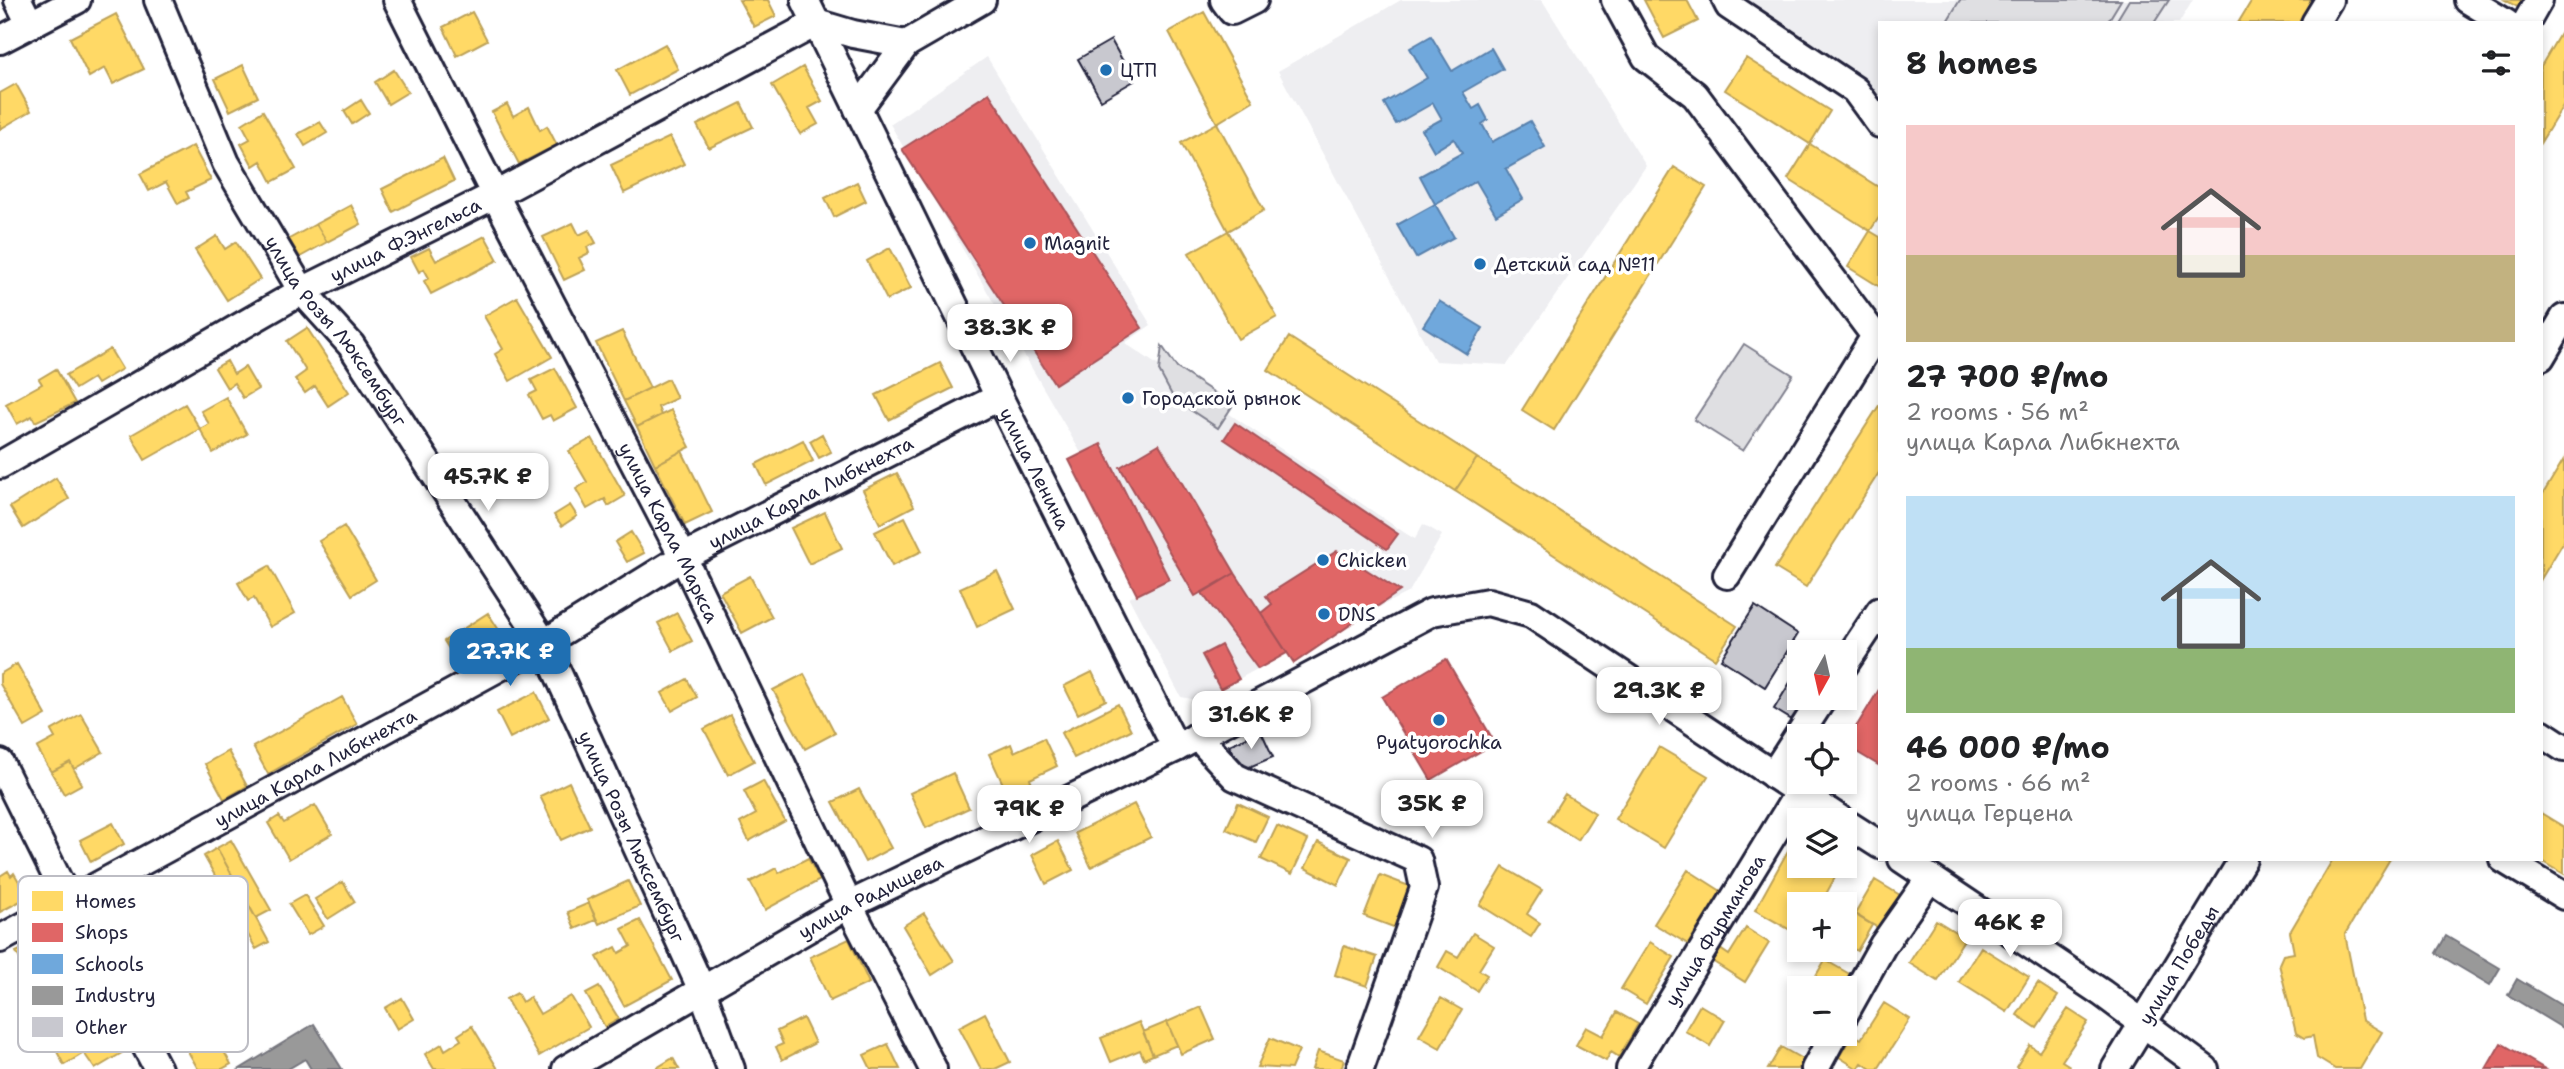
<!DOCTYPE html>
<meta charset="utf-8">
<style>
body{margin:0;font-family:"Shantell Sans",sans-serif;background:#f2f2f2;color:#202124;height:100vh;display:flex;flex-direction:column;font-size:26px;white-space:nowrap}
*{box-sizing:border-box;margin:0}
p{font-size:23px;color:#757577}
.icon{flex:none;width:38px;height:38px;fill:none;stroke:currentColor;stroke-width:2;stroke-linecap:round;stroke-linejoin:round}
.map{position:relative;flex:1;overflow:hidden}
.sheet{position:absolute;left:1878px;top:21px;width:665px;height:840px;display:flex;flex-direction:column;background:#fff;border-radius:0px;box-shadow:0 4px 10px #0003}
.sheet>*{flex:none}
.needle{width:46px;rotate:188deg}
.controls{position:absolute;left:1787px;top:640px;display:grid;gap:14px}
.controls a{display:grid;place-items:center;width:70px;height:70px;border-radius:0px;background:#fff;box-shadow:0 4px 10px #0003;font-size:35px}
.price{position:absolute;translate:-50% -60px;padding:0 16px;border-radius:14px;background:#fff;color:#222;font-size:23px;line-height:46px;filter:drop-shadow(0 2px 4px #0008)}
.price::after{content:'';position:absolute;left:50%;top:42px;width:21px;height:16px;margin-left:-10px;background:inherit;clip-path:polygon(0 0,100% 0,50% 100%)}
.price.current{background:#1f6fb2;color:#fff}
ul{padding:0;list-style:none}
li{display:grid;align-content:center;gap:14px;height:371px;padding:0 28px}
li span{display:grid;place-items:center;height:217px;border-radius:0px;color:#555}
li>.icon{margin-inline-start:auto}
span .icon{width:126px;height:126px;fill:#fffc;stroke-width:1}
li b{font-size:30px}
h2{display:flex;justify-content:space-between;align-items:center;height:84px;padding:0 28px;font-size:30px}
.map>svg:first-child{display:block}
.built{fill:#eeeef1}
.green{fill:#dfdfe2;stroke:#80808e;stroke-width:2}
.homes{fill:#ffd966;stroke:#bda259;stroke-width:2}
.shops{fill:#e06666;stroke:#a75259;stroke-width:2}
.schools{fill:#6fa8dc;stroke:#5880ac;stroke-width:2}
.industry{fill:#999;stroke:#75757d;stroke-width:2}
.building{fill:#c8c8cf;stroke:#22223b;stroke-width:2}
.lines{fill:none;stroke-linecap:round;stroke-linejoin:round}
.minor-casing{stroke:#22223b;stroke-width:32}
.minor{stroke:#fff;stroke-width:26}
.poi-dot{fill:#1f6fb2;stroke:#fff;stroke-width:2.5}
.labels{text-anchor:middle;stroke-width:7;stroke-linejoin:round;paint-order:stroke}
.poi-label{font-size:19px;fill:#22223b;stroke:#fff;text-anchor:start}
.street-label{font-size:19px;fill:#22223b;stroke:#fff}
.key{fill:#fff;stroke:#bdbdc4;stroke-width:2}
.key-label{font-size:19px;fill:#22223b}
</style>
<div class="map">
<svg width="2564" height="1069" viewBox="0 0 2564 1069">
<rect width="100%" height="100%" fill="#fff"/>
<filter id="ink" filterUnits="userSpaceOnUse"><feTurbulence type="fractalNoise" baseFrequency=".0143" numOctaves="2"/><feDisplacementMap in="SourceGraphic" scale="14" xChannelSelector="R" yChannelSelector="G"/><feConvolveMatrix kernelMatrix="1 2 1 2 8 2 1 2 1" color-interpolation-filters="sRGB"/></filter>
<g filter="url(#ink)">
<path class="built" d="M1401,0H1542L1646,166L1507,365L1435,361L1278,71Z
M1736,0H2193L2179,23H1880L1879,100L1866,81Z
M987,57L1151,325L1125,343L1405,533L1415,539L1423,524L1442,535L1409,592L1287,653L1220,689L1192,699L1181,697L1129,598L1137,594L1069,460L1081,453L890,124Z"/>
<path class="green" d="M1960,0H2121L2107,23H1946Z
M2129,0H2169L2154,23H2115Z
M1744,344L1793,375L1743,451L1694,420Z
M1162,346L1177,368L1233,405L1218,428L1174,399L1159,371Z"/>
<path class="homes" d="M739,0H768L776,16L754,27Z
M1644,0H1687L1698,21L1664,38Z
M2252,0H2315L2301,23H2238Z
M2505,0H2526L2521,9Z
M472,12L487,40L457,56L443,27Z
M1204,12L1253,101L1217,123L1169,32Z
M116,14L144,69L113,84L105,68L89,77L70,38Z
M2564,27V104L2541,142V66Z
M665,44L678,69L630,95L617,70Z
M1746,58L1830,111L1810,144L1725,90Z
M243,65L258,97L230,111L215,79Z
M803,67L822,101L809,108L818,124L800,134L772,85Z
M394,70L408,92L388,104L375,82Z
M16,84L31,111L0,129V93Z
M361,100L369,113L352,124L344,111Z
M741,103L753,127L709,148L697,125Z
M507,104L513,116L529,107L540,130L547,126L557,145L519,164L492,112Z
M263,111L296,169L272,182L261,161L253,166L241,144L250,139L242,124Z
M320,122L327,133L305,146L298,134Z
M1217,123L1264,210L1228,231L1181,143Z
M670,137L684,164L624,193L611,165Z
M1810,144L1880,188V216L1870,231L1788,179Z
M193,146L211,180L186,192L189,198L178,204L166,182L149,191L140,174Z
M443,158L454,181L393,212L382,189Z
M1674,167L1706,187L1554,430L1522,410Z
M857,182L866,201L834,217L825,198Z
M351,205L361,224L327,242L316,224Z
M573,223L579,235L589,230L596,243L587,247L589,253L579,258L585,270L564,280L543,237Z
M316,224L327,242L300,257L289,239Z
M1228,231L1277,317L1238,339L1189,253Z
M1870,231L1880,237V287L1848,267Z
M217,236L225,249L236,242L260,279L227,300L195,250Z
M485,236L498,260L431,294L424,281L429,278L424,269L419,272L411,257L429,248L436,261Z
M890,248L911,288L887,300L867,261Z
M517,297L552,357L510,381L495,354L503,349L484,316Z
M307,328L349,392L328,406L315,386L305,393L295,379L306,371L287,341Z
M622,331L650,388L624,401L596,343Z
M1289,337L1477,458L1455,491L1268,370Z
M110,349L122,369L97,384L93,378L75,389L66,375Z
M227,361L234,374L245,367L258,389L243,398L234,383L227,388L215,368Z
M940,363L953,388L889,420L876,395Z
M555,368L577,408L553,421L550,415L542,419L529,395L537,391L531,380Z
M56,369L75,403L35,422L32,416L17,424L6,404L42,384L39,379Z
M668,379L677,398L658,407L661,415L637,427L624,401Z
M226,397L247,434L213,453L200,429L209,424L201,411Z
M185,404L200,429L145,460L131,435Z
M1880,404V471L1806,587L1775,568Z
M671,410L690,447L655,465L637,427Z
M822,434L831,452L819,458L810,441Z
M592,438L625,496L608,506L605,499L587,509L576,489L587,482L569,451Z
M803,440L813,461L766,485L756,464Z
M682,451L712,512L685,525L655,465Z
M1477,458L1737,626L1715,659L1455,491Z
M2564,459V541L2541,579V497Z
M897,473L914,506L880,524L863,490Z
M56,478L69,499L23,528L10,507Z
M570,505L577,516L562,526L554,515Z
M825,512L842,548L809,564L791,528Z
M905,517L922,551L892,566L875,532Z
M344,526L376,580L352,595L319,541Z
M631,532L644,553L627,562L615,542Z
M269,566L295,613L270,627L254,598L248,601L238,583Z
M997,571L1015,609L977,627L960,588Z
M750,576L772,617L742,633L720,592Z
M488,613L506,641L482,657L478,651L459,664L444,641Z
M677,613L692,641L673,651L658,623Z
M17,664L46,715L25,727L0,684V674Z
M1092,672L1106,700L1078,714L1064,686Z
M804,674L835,733L805,749L773,690Z
M687,679L697,697L672,711L662,693Z
M536,692L549,718L510,738L497,712Z
M342,697L357,724L268,774L253,747Z
M1118,704L1131,730L1074,758L1061,733Z
M81,714L103,752L74,769L70,762L51,772L37,748L55,738L51,731Z
M730,715L754,761L728,775L704,729Z
M1044,738L1057,766L1030,779L1032,784L1008,795L989,754L1011,744L1014,752Z
M1659,747L1708,776L1664,848L1615,819Z
M228,751L247,786L224,799L205,764Z
M70,762L82,784L64,794L51,772Z
M953,773L969,808L926,828L910,793Z
M763,781L785,821L749,841L740,823L756,814L744,791Z
M569,782L590,827L561,840L540,796Z
M859,789L891,848L865,862L833,802Z
M1565,794L1595,813L1578,840L1548,821Z
M1238,803L1268,817L1256,842L1226,829Z
M1134,804L1151,837L1091,867L1075,833Z
M315,805L332,834L289,859L268,823L279,816L284,823Z
M2541,813L2564,827V874L2539,859H2541Z
M113,823L124,844L91,862L80,840Z
M1277,826L1308,840L1292,874L1261,859Z
M231,840L271,910L256,918L217,848Z
M1058,841L1073,870L1046,884L1032,855Z
M1318,842L1351,858L1338,885L1305,868Z
M1790,847L1799,852V866H1823L1837,874L1820,905H1799V935L1755,910Z
M217,848L269,942L256,949L204,856Z
M808,858L820,880L765,910L750,882L776,868L779,873Z
M2333,859H2390L2345,934L2362,1020L2382,1032L2360,1069H2335L2317,1058L2313,1036L2304,1038L2296,1033L2279,964L2283,955L2294,953L2290,932Z
M1503,867L1542,890L1527,914L1540,923L1531,937L1480,905Z
M1688,870L1721,891L1688,944L1654,924Z
M8,871L11,876L14,873L28,897L0,912V876Z
M1380,875L1412,887L1396,928L1364,916Z
M1875,880L1900,895L1880,929L1855,914Z
M628,881L640,906L599,924L587,900Z
M343,882L355,902L328,919L315,899Z
M305,895L324,926L308,935L289,904Z
M589,903L596,920L575,929L568,912Z
M1846,909L1872,925L1857,951L1844,943Z
M924,913L954,961L932,975L903,926Z
M640,920L672,980L624,1006L597,957L616,947L619,953L631,946L622,929Z
M1936,920L1965,938L1938,981L1909,963Z
M1746,928L1769,943L1745,982L1712,961L1720,949L1729,955Z
M1473,933L1494,946L1479,970L1487,975L1477,991L1438,967L1447,951L1458,957Z
M63,937L77,963L49,978L51,981L36,989L16,952L30,945L34,953Z
M849,939L869,983L830,1001L810,957Z
M1650,942L1674,957L1646,1004L1621,989Z
M1344,946L1377,957L1367,986L1335,975Z
M1981,947L2029,977L2007,1012L1959,982Z
M1825,960L1853,976L1844,989H1808Z
M2038,983L2058,996L2037,1028L2017,1015Z
M599,987L619,1019L605,1027L586,994Z
M214,993L223,1010L206,1020L231,1064L222,1069H198L169,1018Z
M517,993L522,1002L530,997L540,1014L571,996L589,1027L539,1056L506,999Z
M402,998L414,1019L397,1029L385,1008Z
M1441,998L1462,1010L1440,1048L1419,1036Z
M83,1001L96,1023L107,1016L127,1050L95,1069L84,1053L64,1065L55,1048L79,1034L65,1012Z
M1884,1003L1910,1019L1878,1069H1871L1862,1063L1858,1069L1839,1057L1853,1034L1861,1039Z
M1700,1005L1725,1020L1710,1046L1685,1031Z
M1201,1007L1215,1039L1181,1054L1167,1022Z
M2068,1009L2088,1022L2062,1061L2070,1066L2068,1069H2019L2016,1067L2030,1045L2039,1052Z
M1617,1012L1638,1024L1619,1057L1611,1052L1606,1061L1576,1045L1586,1027L1603,1036Z
M985,1013L1010,1062L995,1069H981L959,1027Z
M803,1018L815,1043L782,1060L776,1047L783,1044L777,1031Z
M1139,1022L1153,1055L1144,1059L1140,1050L1111,1062L1101,1038Z
M1167,1022L1177,1045L1153,1055L1143,1032Z
M472,1026L498,1069H434L425,1054L442,1044L445,1050L461,1040L458,1035Z
M1270,1038L1299,1050L1291,1069L1257,1067Z
M888,1044L900,1069H871L864,1055Z
M1781,1047L1804,1060L1798,1069H1768Z
M1318,1051L1344,1060L1341,1069H1312Z
M673,1058L679,1069H655Z"/>
<path class="shops" d="M989,93L1142,328L1055,384L902,149Z
M1235,423L1398,534L1387,549L1224,439Z
M1101,444L1169,579L1137,595L1069,460Z
M1159,444L1235,573L1195,596L1120,467Z
M1337,551L1400,591L1294,663L1261,613L1272,604L1266,596Z
M1235,573L1287,653L1258,669L1202,593Z
M1221,645L1239,679L1220,689L1202,655Z
M1446,659L1495,743L1431,780L1382,697Z
M1880,688V766L1845,745Z
M2501,1043L2545,1069H2486Z"/>
<path class="schools" d="M1431,36L1452,71L1491,48L1503,69L1463,92L1473,109L1480,105L1488,120L1482,124L1492,142L1530,121L1545,147L1506,169L1523,199L1496,215L1476,181L1435,204L1420,176L1462,153L1454,139L1434,151L1422,130L1442,119L1433,103L1396,124L1384,103L1427,78L1410,48Z
M1435,204L1454,237L1416,258L1397,225Z
M1439,301L1483,328L1467,354L1423,326Z"/>
<path class="industry" d="M2446,936L2500,968L2490,985L2436,953Z
M2517,979L2564,1007V1029L2508,995Z
M314,1024L342,1069H311L305,1059L288,1069H240Z"/>
<path class="building" d="M1111,40L1134,81L1101,100L1078,59Z
M1755,606L1798,634L1765,687L1721,659Z
M1794,676L1799,680V698H1812L1797,723L1774,709Z
M1261,731L1273,757L1240,771L1229,745Z"/>
<g class="lines">
<g class="minor-casing">
<g id="minor">
<path d="M18,0L30,24"/>
<path id="s1" d="M158,0L226,163L302,291L351,345L544,643L702,990L731,1069"/>
<path id="s2" d="M397,0L495,195L683,557L849,905L933,1069"/>
<path id="s3" d="M805,0L999,397L1176,748"/>
<path d="M1224,0L1232,11L1254,0"/>
<path d="M1615,0L1646,57L1695,95L1875,336L1727,575"/>
<path d="M1726,0L1729,6L1855,90L1880,124"/>
<path d="M2468,0L2506,23"/>
<path d="M2315,23L2329,0"/>
<path d="M2526,23L2539,0"/>
<path d="M0,40L77,0"/>
<path d="M858,109L906,44L982,0"/>
<path d="M2541,357L2564,318"/>
<path id="s4" d="M0,465L302,291L495,195L816,23L853,34L906,44"/>
<path d="M1844,665L1880,611"/>
<path d="M2541,733L2564,748"/>
<path d="M1197,736L1235,777L1418,860L1424,888L1360,1069"/>
<path d="M0,763L69,902L158,1069"/>
<path d="M1773,775L1823,698"/>
<path d="M1844,822L1880,845"/>
<path d="M1902,859L2102,993L2205,1069"/>
<path d="M2503,859L2564,896"/>
<path id="s5" d="M0,939L544,643L683,557L999,397"/>
<path d="M1844,1015L1883,945L1930,878"/>
<path id="s6" d="M566,1069L849,905L1176,748L1432,612L1488,602L1531,614L1843,821"/>
<path id="s7" d="M1630,1069L1799,792"/>
<path d="M1815,1069L1834,1034"/>
<path id="s8" d="M2115,1069L2243,859"/>
</g>
</g>
<use href="#minor" class="minor"/>
</g>
</g>
<g class="poi-dot">
<circle cx="1106" cy="70" r="7"/>
<circle cx="1030" cy="243" r="7"/>
<circle cx="1480" cy="264" r="7"/>
<circle cx="1128" cy="398" r="7"/>
<circle cx="1323" cy="560" r="7"/>
<circle cx="1324" cy="614" r="7"/>
<circle cx="1439" cy="720" r="7"/>
</g>
<g class="labels">
<g class="poi-label">
<text x="1120" y="77">ЦТП</text>
<text x="1044" y="250">Magnit</text>
<text x="1494" y="271">Детский сад №11</text>
<text x="1142" y="405">Городской рынок</text>
<text x="1337" y="567">Chicken</text>
<text x="1338" y="621">DNS</text>
<text x="1439" y="749" text-anchor="middle">Pyatyorochka</text>
</g>
<g class="street-label">
<text dy="7" stroke="none"><textPath href="#s4" startOffset="464">улица Ф.Энгельса</textPath></text>
<text dy="7" stroke="none"><textPath href="#s1" startOffset="378">улица Розы Люксембург</textPath></text>
<text dy="7" stroke="none"><textPath href="#s3" startOffset="522">улица Ленина</textPath></text>
<text dy="7" stroke="none"><textPath href="#s5" startOffset="926">улица Карла Либкнехта</textPath></text>
<text dy="7" stroke="none"><textPath href="#s2" startOffset="598">улица Карла Маркса</textPath></text>
<text dy="7" stroke="none"><textPath href="#s5" startOffset="359">улица Карла Либкнехта</textPath></text>
<text dy="7" stroke="none"><textPath href="#s1" startOffset="966">улица Розы Люксембург</textPath></text>
<text dy="7" stroke="none"><textPath href="#s6" startOffset="350">улица Радищева</textPath></text>
<text dy="7" stroke="none"><textPath href="#s7" startOffset="163">улица Фурманова</textPath></text>
<text dy="7" stroke="none"><textPath href="#s8" startOffset="122">улица Победы</textPath></text>
</g>
</g>
<rect x="18" y="876" width="230" height="176" rx="10" class="key"/>
<rect x="32" y="891" width="31" height="20" fill="#ffd966"/>
<rect x="32" y="923" width="31" height="19" fill="#e06666"/>
<rect x="32" y="954" width="31" height="20" fill="#6fa8dc"/>
<rect x="32" y="986" width="31" height="19" fill="#999"/>
<rect x="32" y="1017" width="31" height="20" fill="#c8c8cf"/>
<g class="key-label">
<text x="75" y="908">Homes</text>
<text x="75" y="939">Shops</text>
<text x="75" y="971">Schools</text>
<text x="75" y="1002">Industry</text>
<text x="75" y="1034">Other</text>
</g>
</svg>
<div class="controls">
<a><svg class="needle" viewBox="-14 -14 28 28"><path d="M0-13l5 13h-10z" fill="#e53935"/><path d="M0 13l5-13h-10z" fill="#757577"/></svg></a>
<a><svg class="icon" aria-label="locate" viewBox="0 0 24 24"><circle cx="12" cy="12" r="6"/><path d="M12 2v4M12 18v4M2 12h4M18 12h4"/></svg></a>
<a><svg class="icon" aria-label="layers" viewBox="0 0 24 24"><path d="M12 4l9 5-9 5-9-5zM3 14l9 5 9-5"/></svg></a>
<a>+</a>
<a>−</a>
</div>
<b class="price" style="left:1010px;top:364px">38.3K ₽</b>
<b class="price" style="left:488px;top:513px">45.7K ₽</b>
<b class="price current" style="left:510px;top:688px">27.7K ₽</b>
<b class="price" style="left:1659px;top:727px">29.3K ₽</b>
<b class="price" style="left:1251px;top:751px">31.6K ₽</b>
<b class="price" style="left:1432px;top:840px">35K ₽</b>
<b class="price" style="left:1029px;top:845px">79K ₽</b>
<b class="price" style="left:2010px;top:959px">46K ₽</b>
<section class="sheet">
<h2>8 homes<svg class="icon" aria-label="filters" viewBox="0 0 24 24"><path d="M4 7h16M4 17h16"/><circle cx="9" cy="7" r="2"/><circle cx="15" cy="17" r="2"/></svg></h2>
<ul>
<li><span style="background:linear-gradient(#f6c9c9 60%,#c2b280 0)"><svg class="icon" aria-label="home" viewBox="0 0 24 24"><path d="M3 11l9-7 9 7M6 9v11h12V9"/></svg></span><div><b>27 700 ₽/mo</b><p>2 rooms · 56 m²</p><p>улица Карла Либкнехта</p></div></li>
<li><span style="background:linear-gradient(#bfe0f5 70%,#8fb573 0)"><svg class="icon" aria-label="home" viewBox="0 0 24 24"><path d="M3 11l9-7 9 7M6 9v11h12V9"/></svg></span><div><b>46 000 ₽/mo</b><p>2 rooms · 66 m²</p><p>улица Герцена</p></div></li>
</ul>
</section>
</div>
